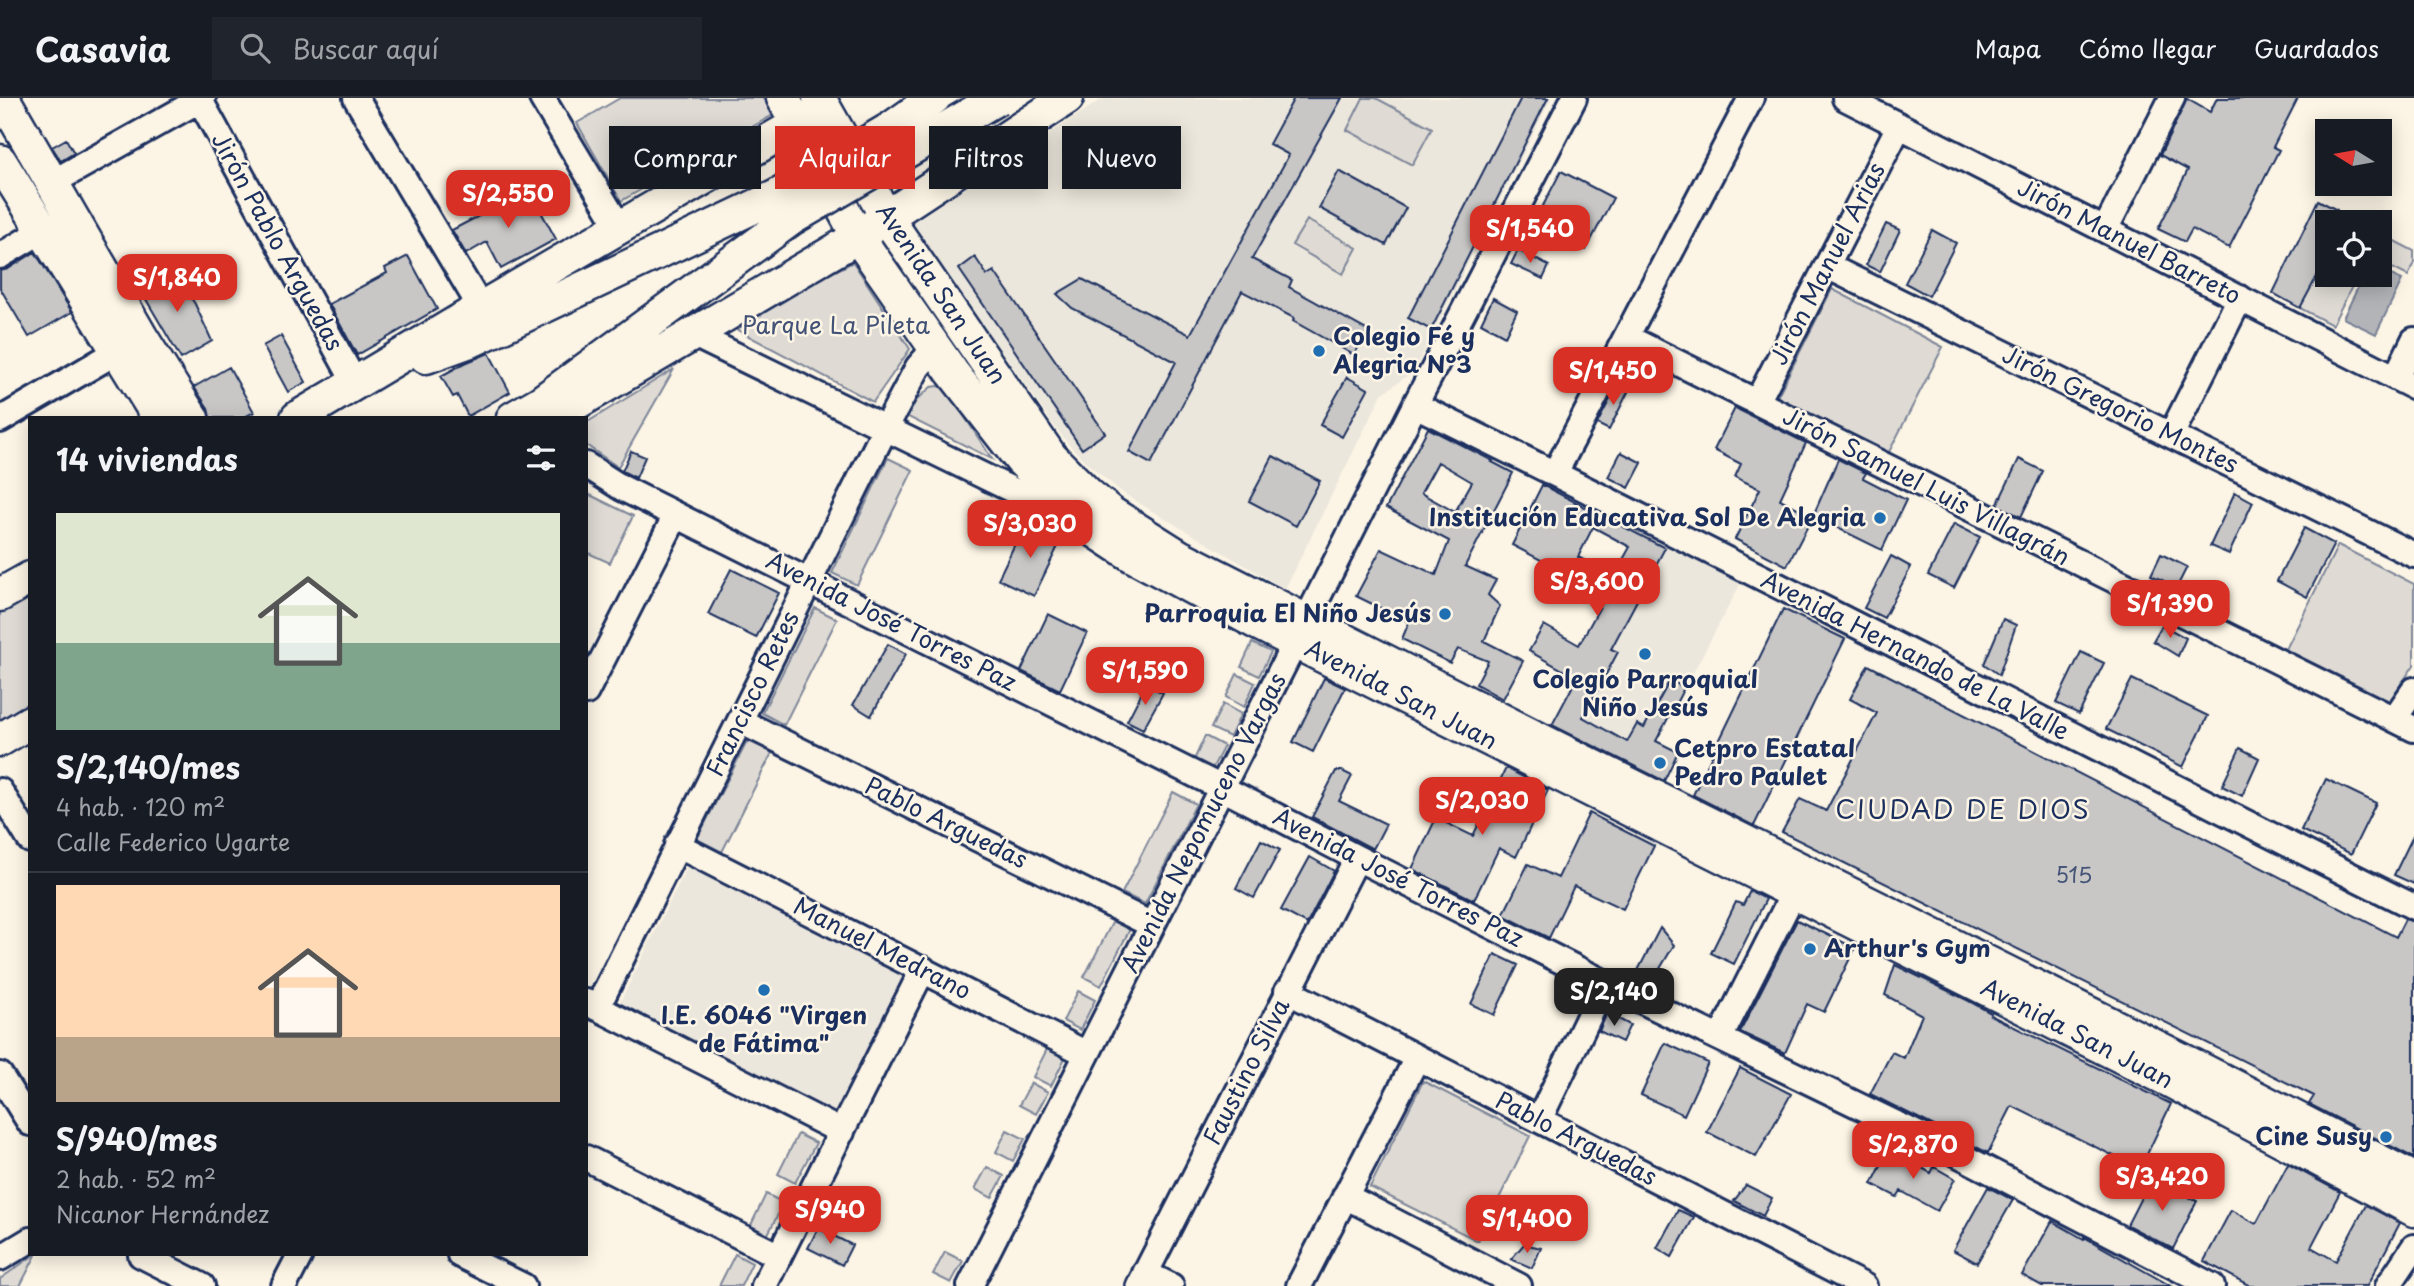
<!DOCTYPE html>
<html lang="es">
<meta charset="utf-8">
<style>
body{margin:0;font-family:"Playpen Sans",sans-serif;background:#20242c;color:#f1f3f6;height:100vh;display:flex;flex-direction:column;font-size:26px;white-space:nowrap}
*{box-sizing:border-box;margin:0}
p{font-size:23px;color:#9ea1a6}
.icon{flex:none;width:38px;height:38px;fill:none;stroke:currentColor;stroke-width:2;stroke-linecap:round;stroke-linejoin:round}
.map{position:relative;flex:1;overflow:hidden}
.panel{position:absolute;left:28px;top:318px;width:560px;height:840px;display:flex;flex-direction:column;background:#171b24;border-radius:0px;box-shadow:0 4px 18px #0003}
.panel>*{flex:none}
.hud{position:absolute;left:609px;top:28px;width:665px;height:63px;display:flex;gap:14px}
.needle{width:46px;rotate:281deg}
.fabs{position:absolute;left:2315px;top:21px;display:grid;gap:14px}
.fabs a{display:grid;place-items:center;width:77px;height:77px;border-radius:0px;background:#171b24;box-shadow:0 4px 18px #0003;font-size:35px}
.price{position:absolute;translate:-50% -60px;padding:0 16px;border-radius:14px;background:#d93025;color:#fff;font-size:23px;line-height:46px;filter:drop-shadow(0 2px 4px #0008)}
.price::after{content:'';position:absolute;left:50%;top:42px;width:21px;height:16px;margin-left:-10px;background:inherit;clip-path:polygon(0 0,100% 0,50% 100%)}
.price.selected{background:#222;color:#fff}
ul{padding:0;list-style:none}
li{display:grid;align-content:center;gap:14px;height:371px;padding:0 28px}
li+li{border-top:2px solid #363941}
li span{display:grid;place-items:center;height:217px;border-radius:0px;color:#555}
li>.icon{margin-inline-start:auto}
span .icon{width:126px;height:126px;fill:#fffc;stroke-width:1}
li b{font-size:30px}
h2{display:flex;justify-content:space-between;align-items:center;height:84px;padding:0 28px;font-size:30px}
.tag{padding:0 24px;border-radius:0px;background:#171b24;box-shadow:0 4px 18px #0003;font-size:24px;line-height:63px}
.tag.selected{background:#d93025;color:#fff}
header{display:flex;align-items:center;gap:42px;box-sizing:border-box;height:98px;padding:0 35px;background:#171b24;border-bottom:2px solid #363941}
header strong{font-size:33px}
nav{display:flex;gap:38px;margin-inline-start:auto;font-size:24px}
.search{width:490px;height:63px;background:#20242c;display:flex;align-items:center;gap:18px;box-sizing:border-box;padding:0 24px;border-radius:0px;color:#9ea1a6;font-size:26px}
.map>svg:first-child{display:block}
.built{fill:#ece7dc}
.green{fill:#dfdbd4;stroke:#7d8599;stroke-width:2}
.water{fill:#b2b4b8;stroke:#767f94;stroke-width:2}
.building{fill:#c8c7c6;stroke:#1b2f5e;stroke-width:2;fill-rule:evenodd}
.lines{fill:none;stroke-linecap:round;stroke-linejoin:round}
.minor-casing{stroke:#1b2f5e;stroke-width:30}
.major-casing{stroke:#1b2f5e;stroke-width:37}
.minor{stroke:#fcf5e5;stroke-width:24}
.major{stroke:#fcf5e5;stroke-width:32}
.major-bridge-casing{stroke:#1b2f5e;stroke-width:37;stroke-linecap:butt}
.major-bridge{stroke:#fcf5e5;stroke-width:32}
.poi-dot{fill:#1f6fb2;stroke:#fcf5e5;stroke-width:2.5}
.labels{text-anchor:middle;stroke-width:5;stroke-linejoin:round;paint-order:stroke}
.number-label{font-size:21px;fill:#465578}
.street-label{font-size:24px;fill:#1b2f5e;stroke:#fcf5e5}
.park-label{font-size:24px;fill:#425176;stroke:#fcf5e5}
.poi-label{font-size:24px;font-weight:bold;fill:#1b2f5e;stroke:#fcf5e5;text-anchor:start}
.neighbourhood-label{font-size:26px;letter-spacing:2px;fill:#1b2f5e;stroke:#fcf5e5}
</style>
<header>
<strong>Casavia</strong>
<div class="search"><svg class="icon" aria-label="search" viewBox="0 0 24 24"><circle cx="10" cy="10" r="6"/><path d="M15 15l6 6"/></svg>Buscar aquí</div>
<nav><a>Mapa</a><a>Cómo llegar</a><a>Guardados</a></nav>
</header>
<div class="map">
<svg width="2414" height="1188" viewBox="0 0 2414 1188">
<rect width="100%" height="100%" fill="#fcf5e5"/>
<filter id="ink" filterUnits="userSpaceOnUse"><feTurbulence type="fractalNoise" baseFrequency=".0143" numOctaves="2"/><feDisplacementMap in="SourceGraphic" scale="14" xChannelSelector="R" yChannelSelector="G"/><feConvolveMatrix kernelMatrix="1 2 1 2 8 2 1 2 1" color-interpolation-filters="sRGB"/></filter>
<g filter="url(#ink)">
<path class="built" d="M1104,0H1551L1414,273L1382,296L1285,491L1147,410L1123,395L1090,368L1068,346L1052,325L912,125Z
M1650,439L1741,485L1640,674L1551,628Z
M689,765L910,878L840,1018L619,906Z"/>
<path class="green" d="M620,0H764L773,17L621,103L577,25Z
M1363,0H1376L1432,30L1412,67L1347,32Z
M1307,122L1357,150L1343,176L1292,147Z
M2381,136L2414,153V167L2408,178L2380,164Z
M2327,158L2328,177H2358L2332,227L2300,210Z
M853,164L910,251L873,304L728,227Z
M1832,191L1943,249L1888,356L1777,299Z
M674,271L618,369L586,347V325Z
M939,288L948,293L992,361L906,318V312L931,289Z
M888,360L913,372L857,487L832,475Z
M586,395L633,418L610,465L586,454Z
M2338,447L2414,486V567L2387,607L2283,557Z
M30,493V615L0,633V510Z
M815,510L837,521L784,627L762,615Z
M1252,545L1271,554L1259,578L1241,569Z
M1237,576L1255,585L1244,609L1226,599Z
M1223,606L1241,616L1230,639L1211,630Z
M1205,638L1224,648L1212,671L1194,662Z
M749,640L773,653L722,754L697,741Z
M1173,694L1196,706L1145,806L1122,795Z
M1113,823L1130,831L1101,888L1084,879Z
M1078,893L1095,902L1080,932L1063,923Z
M1048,949L1066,958L1051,988L1033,979Z
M1423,983L1530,1038L1478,1143L1370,1089Z
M1031,985L1048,994L1036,1016L1019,1007Z
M1007,1032L1025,1041L1013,1063L996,1054Z
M798,1036L816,1045L795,1085L778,1076Z
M987,1069L1004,1078L992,1100L975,1091Z
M766,1096L784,1105L767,1138L750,1129Z
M945,1154L963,1163L951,1185L933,1176Z
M735,1156L752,1165L741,1188H719Z
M34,1157H36L20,1188H0V1181Z"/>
<path class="water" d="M2380,172L2402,182L2376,236L2343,220L2364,177H2380Z"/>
<path class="building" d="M1294,0H1342L1252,161L1292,182L1289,189L1368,233L1354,257L1293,223L1294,220L1242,193L1151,366L1129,354L1176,264L1072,210L1057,196L1082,181L1190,237L1289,57L1269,46Z
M1521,0H1548L1431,232L1408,220Z
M2217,0H2298L2273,49L2279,52L2229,150L2192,131L2185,144L2158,131L2188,72L2160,57L2187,1L2210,14Z
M66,41L74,55L61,63L52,49Z
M1339,73L1406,110L1386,147L1319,110Z
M1561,73L1613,100L1586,152L1534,125Z
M529,92L556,141L501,171L487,144L466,156L452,132Z
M2318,102L2337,112L2331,124H2328V158L2300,210L2273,195Z
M1886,126L1900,132L1880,174L1866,167Z
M1932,132L1956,145L1929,198L1905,185Z
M1518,152L1549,168L1543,181L1511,166Z
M35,154L72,214L29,239L0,190V173L8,171Z
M408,158L437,211L357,257L329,206L387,175L385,170Z
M975,159L987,177L994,173L1105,335L1082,351L959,171Z
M173,171L195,206L212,243L181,261L140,191Z
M1493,200L1517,213L1505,238L1481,225Z
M281,238L306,284L288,294L263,248Z
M489,255L510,294L468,318L457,297L453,299L441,278L465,265Z
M229,269L254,314L243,320H210L208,310L194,289Z
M1347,279L1368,291L1342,339L1320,327Z
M1618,286L1629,292L1609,332L1597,326Z
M1735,310L1806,345L1780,401L1813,418L1787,468L1735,441L1760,391L1735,379L1741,366L1714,352Z
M1428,330L1493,363L1492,364L1513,375L1465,468L1496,482L1488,497L1500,508L1484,543L1523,563L1503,601L1476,586L1488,563L1458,551L1450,565L1402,541L1409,524L1356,498L1381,451L1436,477L1449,443L1386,410ZM1438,364L1472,384L1455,414L1421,395Z
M631,353L645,359L636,380L622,373Z
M1621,354L1642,365L1629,390L1608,379Z
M1273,358L1320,383L1296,428L1249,403Z
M1838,361L1866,375L1863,380L1906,402L1882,452L1813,418Z
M2019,361L2043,373L2021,419L1997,407Z
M1542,387L1665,450L1611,551L1618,554L1583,619L1627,644L1637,626L1644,630L1670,582L1684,590L1656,643L1678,654L1664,683L1552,627L1577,580L1529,553L1544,527L1579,547L1607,496L1512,447ZM1593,429L1630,449L1614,478L1578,459Z
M2235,394L2253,404L2229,456L2210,448Z
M1025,425L1061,442L1034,498L998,481Z
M1954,426L1980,439L1954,490L1928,477Z
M2304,430L2334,446L2307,499L2277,483Z
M2161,456L2187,469L2174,495L2161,489L2164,483L2151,477Z
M1891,458L1911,469L1884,520L1864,510Z
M731,471L779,495L756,540L708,516Z
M1783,511L1845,541L1754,728L1693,697Z
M1048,516L1087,535L1060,592L1021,573Z
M2003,521L2016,527L1999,577L1984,566Z
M2162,527L2186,540L2178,558L2153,543Z
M888,546L906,556L871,618L853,607Z
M2081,554L2104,565L2079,616L2056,605Z
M1868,567L2396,839L2405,821L2414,824V1060L2309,1006L2314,998L1782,734L1800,701L1826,713L1877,615L1850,601Z
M1324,580L1345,590L1313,654L1293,644Z
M2132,581L2208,618L2183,669L2106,631Z
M1146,586L1163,595L1143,631L1127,623Z
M2240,650L2259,660L2242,698L2222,688Z
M1506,670L1548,692L1516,759L1499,750L1474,802L1412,771L1436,720L1473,738Z
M1336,673H1342L1352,678L1339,703L1386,726L1373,751L1312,719Z
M2326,681L2376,705L2351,756L2301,732Z
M1589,715L1654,748L1623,811L1574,788L1549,840L1503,817L1528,766L1558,780Z
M2414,736V786L2394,777Z
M1261,742L1280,752L1254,800L1236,790Z
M1310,759L1334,773L1307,826L1281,812Z
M1750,793L1766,801L1734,866L1711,855L1736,804L1743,807Z
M1797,822L1855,850L1824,914L1807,906L1785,955L1740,934Z
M1660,830L1674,847L1649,889L1633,882Z
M1495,856L1518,867L1494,917L1471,906Z
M1895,867L1969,903L1991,915L1990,917L2171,1006L2140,1071L2012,1008L1988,1055L1870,996L1892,954L1904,960L1922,917L1885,897Z
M1607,915L1630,927L1622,944L1599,933Z
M1665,945L1708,965L1684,1017L1641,997Z
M1740,970L1791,996L1756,1059L1707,1034Z
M1889,1052L1931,1075L1934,1069L1955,1081L1937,1113L1901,1093L1897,1099L1872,1086Z
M2288,1066L2340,1094L2311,1149L2336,1163L2366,1107L2400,1125L2367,1188H2250L2204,1163L2231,1112L2256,1126Z
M2151,1080L2197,1103L2173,1151L2127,1127Z
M1746,1087L1772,1100L1763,1118L1734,1103Z
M1988,1089L2013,1102L1977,1165L1953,1152Z
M1678,1112L1694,1119L1672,1159L1657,1150Z
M2052,1123L2084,1141V1139L2171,1188H2042L2022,1177Z
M818,1130L852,1147L842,1167L808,1150Z
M1524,1146L1541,1150L1532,1170L1511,1161Z"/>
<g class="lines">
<g class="minor-casing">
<path id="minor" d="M356,0L481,210
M542,0L620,130
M1845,0L2414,289
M200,2L355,285
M53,84L203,0
M2105,132L2172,0
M0,158L43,132
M1827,168L2414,457
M692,236L1072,421
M1626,239L2414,631
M2396,279L2414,242
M1757,304L1899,28
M1415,307C1750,470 2080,643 2414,809
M0,322L132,245
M2171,337L2240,200
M586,367L622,390L1222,690L1357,760L1605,885L1940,1047L2212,1188
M1555,375L1751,0
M586,594L676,417
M2394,621L2414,592
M740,623L1152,827
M0,693L30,742
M677,747L1087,956
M1287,893L1864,1188
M586,904L842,1034
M597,910L886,329L918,269L935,250
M1720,940L1794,794
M0,977L30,1025
M1539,1022L1605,885
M586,1060L779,1158
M1345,1098L1519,1188
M141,1157L202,1188
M460,1157L523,1188
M0,1160L30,1142
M1145,1175L1171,1188
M284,1188L300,1157
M764,1188L923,871
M970,1188L1415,307L1574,0
M1139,1188L1357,760
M1299,1188L1417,960
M2388,1188L2414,1149"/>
</g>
<g class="major-casing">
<path id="major" d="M3,0L142,240L192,320
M783,0L858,139L952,274L1020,361L1089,429L1133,458L1257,525L2170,983L2414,1112
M819,0L887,120L1051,359L1089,397L1111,415L1179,458L1535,639L2195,968L2414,1081
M0,63L159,320
M426,259L473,242L676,146
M297,320L481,210L816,15
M513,320L541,304L701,187
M551,320L841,149L1067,0
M0,497L30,480
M0,642L30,624"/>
</g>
<use href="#minor" class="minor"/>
<use href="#major" class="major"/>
<g class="major-bridge-casing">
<path id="major-bridge" d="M676,146L777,98L890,31L934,0
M701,187L791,121L998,0"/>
</g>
<use href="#major-bridge" class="major-bridge"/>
</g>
</g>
<g class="poi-dot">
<circle cx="1319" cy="253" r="7"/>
<circle cx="1880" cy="420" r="7"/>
<circle cx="1445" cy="516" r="7"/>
<circle cx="1645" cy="556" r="7"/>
<circle cx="1660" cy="665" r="7"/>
<circle cx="1810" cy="851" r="7"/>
<circle cx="764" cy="892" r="7"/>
<circle cx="2386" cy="1039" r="7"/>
</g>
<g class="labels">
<g class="number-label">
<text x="2074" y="785">515</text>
</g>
<g class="street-label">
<text transform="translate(277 144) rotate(61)" y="8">Jirón Pablo Arguedas</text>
<text transform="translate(2129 144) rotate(27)" y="8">Jirón Manuel Barreto</text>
<text transform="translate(1828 166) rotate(-63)" y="8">Jirón Manuel Arias</text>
<text transform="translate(941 196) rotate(56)" y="8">Avenida San Juan</text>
<text transform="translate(2120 312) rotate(26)" y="8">Jirón Gregorio Montes</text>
<text transform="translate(1926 389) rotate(27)" y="8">Jirón Samuel Luis Villagrán</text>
<text transform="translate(891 524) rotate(27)" y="8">Avenida José Torres Paz</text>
<text transform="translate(1915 558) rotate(27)" y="8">Avenida Hernando de La Valle</text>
<text transform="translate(753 596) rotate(-64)" y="8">Francisco Retes</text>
<text transform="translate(1401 597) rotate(27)" y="8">Avenida San Juan</text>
<text transform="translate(946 725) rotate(26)" y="8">Pablo Arguedas</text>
<text transform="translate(1204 725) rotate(-63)" y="8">Avenida Nepomuceno Vargas</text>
<text transform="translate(1398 780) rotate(27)" y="8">Avenida José Torres Paz</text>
<text transform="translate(882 851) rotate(27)" y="8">Manuel Medrano</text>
<text transform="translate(2077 936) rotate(27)" y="8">Avenida San Juan</text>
<text transform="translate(1247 974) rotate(-63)" y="8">Faustino Silva</text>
<text transform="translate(1576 1041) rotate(27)" y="8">Pablo Arguedas</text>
</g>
<g class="park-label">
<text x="836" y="236">Parque La Pileta</text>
</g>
<g class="poi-label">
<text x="1333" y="247">Colegio Fé y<tspan x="1333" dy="28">Alegria N°3</tspan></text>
<text x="1866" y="428" text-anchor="end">Institución Educativa Sol De Alegria</text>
<text x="1431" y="524" text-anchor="end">Parroquia El Niño Jesús</text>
<text x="1645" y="590" text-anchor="middle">Colegio Parroquial<tspan x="1645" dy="28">Niño Jesús</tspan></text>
<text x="1674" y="659">Cetpro Estatal<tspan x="1674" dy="28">Pedro Paulet</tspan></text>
<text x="1824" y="859">Arthur's Gym</text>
<text x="764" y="926" text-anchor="middle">I.E. 6046 "Virgen<tspan x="764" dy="28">de Fátima"</tspan></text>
<text x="2372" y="1047" text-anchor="end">Cine Susy</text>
</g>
<g class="neighbourhood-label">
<text x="1963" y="721">CIUDAD DE DIOS</text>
</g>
</g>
</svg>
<div class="fabs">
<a><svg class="needle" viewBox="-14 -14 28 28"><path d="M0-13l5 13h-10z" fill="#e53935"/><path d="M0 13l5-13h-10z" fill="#9ea1a6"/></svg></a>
<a><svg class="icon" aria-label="locate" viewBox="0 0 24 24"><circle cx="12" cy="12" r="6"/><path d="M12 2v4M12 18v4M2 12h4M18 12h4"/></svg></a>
</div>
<b class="price" style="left:508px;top:132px">S/2,550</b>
<b class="price" style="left:1530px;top:167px">S/1,540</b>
<b class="price" style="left:177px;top:216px">S/1,840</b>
<b class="price" style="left:1613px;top:309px">S/1,450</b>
<b class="price" style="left:1030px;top:462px">S/3,030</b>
<b class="price" style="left:1597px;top:520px">S/3,600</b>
<b class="price" style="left:2170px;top:542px">S/1,390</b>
<b class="price" style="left:1145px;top:609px">S/1,590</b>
<b class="price" style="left:1482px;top:739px">S/2,030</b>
<b class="price selected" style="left:1614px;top:930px">S/2,140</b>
<b class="price" style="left:1913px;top:1083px">S/2,870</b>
<b class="price" style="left:2162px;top:1115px">S/3,420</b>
<b class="price" style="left:830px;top:1148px">S/940</b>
<b class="price" style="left:1527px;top:1157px">S/1,400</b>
<div class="hud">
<a class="tag">Comprar</a>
<a class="tag selected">Alquilar</a>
<a class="tag">Filtros</a>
<a class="tag">Nuevo</a>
</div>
<section class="panel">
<h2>14 viviendas<svg class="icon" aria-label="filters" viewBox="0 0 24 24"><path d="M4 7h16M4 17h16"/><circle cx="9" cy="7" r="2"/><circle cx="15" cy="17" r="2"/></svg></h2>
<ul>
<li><span style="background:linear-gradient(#dfe7d0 60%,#7fa58c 0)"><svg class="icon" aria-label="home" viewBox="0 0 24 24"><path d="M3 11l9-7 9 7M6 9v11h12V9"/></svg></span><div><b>S/2,140/mes</b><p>4 hab. · 120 m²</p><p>Calle Federico Ugarte</p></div></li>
<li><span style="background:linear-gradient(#ffd9b3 70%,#b9a48a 0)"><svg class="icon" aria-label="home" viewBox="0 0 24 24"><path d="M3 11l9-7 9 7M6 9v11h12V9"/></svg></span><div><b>S/940/mes</b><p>2 hab. · 52 m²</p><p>Nicanor Hernández</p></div></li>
</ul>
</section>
</div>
